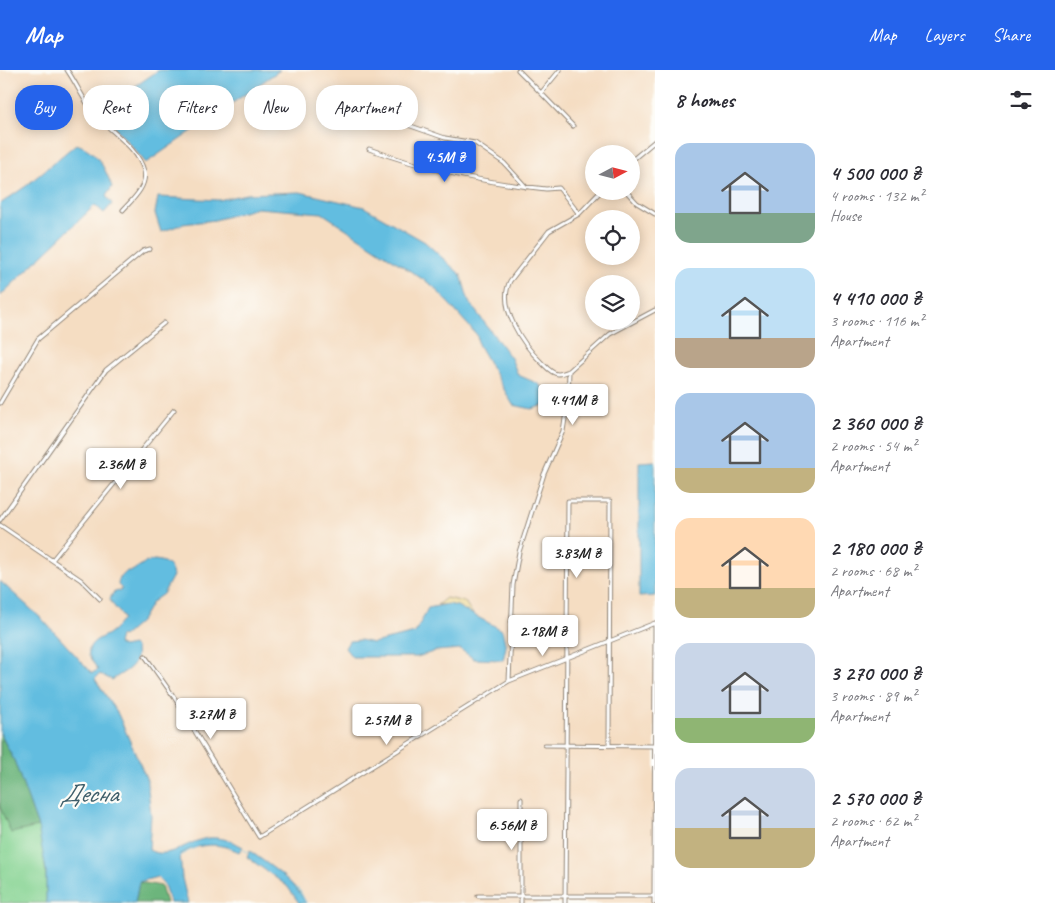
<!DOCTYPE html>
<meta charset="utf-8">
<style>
body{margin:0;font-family:Caveat,sans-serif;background:#f2f2f3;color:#2b2b33;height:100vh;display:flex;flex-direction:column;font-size:19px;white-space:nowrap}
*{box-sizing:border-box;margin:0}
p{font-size:16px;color:#7c7c81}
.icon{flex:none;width:28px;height:28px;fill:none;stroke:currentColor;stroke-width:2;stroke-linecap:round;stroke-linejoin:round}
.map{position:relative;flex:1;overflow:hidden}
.drawer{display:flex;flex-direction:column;background:#fff;width:400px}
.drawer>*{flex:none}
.guide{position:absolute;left:15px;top:15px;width:475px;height:45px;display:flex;gap:10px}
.needle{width:32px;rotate:83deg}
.tools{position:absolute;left:585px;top:75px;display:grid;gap:10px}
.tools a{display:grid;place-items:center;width:55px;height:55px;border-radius:50%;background:#fff;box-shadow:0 2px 12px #0003;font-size:25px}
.price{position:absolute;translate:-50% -42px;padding:0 11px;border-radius:5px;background:#fff;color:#222;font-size:16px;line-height:32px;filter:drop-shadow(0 1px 2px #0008)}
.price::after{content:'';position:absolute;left:50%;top:30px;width:15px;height:11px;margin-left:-8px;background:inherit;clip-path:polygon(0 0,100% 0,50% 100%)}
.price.on{background:#2563eb;color:#fff}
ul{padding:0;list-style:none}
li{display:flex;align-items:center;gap:15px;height:125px;padding:0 20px}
li span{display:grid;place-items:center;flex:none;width:140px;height:100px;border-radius:15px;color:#555}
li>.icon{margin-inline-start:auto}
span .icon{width:60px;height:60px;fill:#fffc;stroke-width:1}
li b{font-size:21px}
h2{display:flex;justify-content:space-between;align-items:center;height:60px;padding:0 20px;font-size:21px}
.chip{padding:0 18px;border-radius:20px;background:#fff;box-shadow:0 2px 12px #0003;font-size:18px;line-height:45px}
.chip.on{background:#2563eb;color:#fff}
header{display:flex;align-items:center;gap:30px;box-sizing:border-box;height:70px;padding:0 25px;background:#2563eb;color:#fff}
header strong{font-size:24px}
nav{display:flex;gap:28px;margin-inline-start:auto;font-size:18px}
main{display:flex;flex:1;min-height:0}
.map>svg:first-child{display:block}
.green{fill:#85d392;stroke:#587f5e}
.forest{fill:#6cb57c;stroke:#4c7054}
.sand{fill:#eeda9e;stroke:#8c8264}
.water{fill:#62bde0;stroke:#467486}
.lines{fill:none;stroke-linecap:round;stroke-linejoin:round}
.stream{stroke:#62bde0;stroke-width:1}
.street-casing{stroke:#908476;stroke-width:5}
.street{stroke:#fff;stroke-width:3}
.labels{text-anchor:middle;stroke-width:4.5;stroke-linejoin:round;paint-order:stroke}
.water-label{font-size:26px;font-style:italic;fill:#3e5e6a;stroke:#fdfcf7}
</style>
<header>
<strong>Map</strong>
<nav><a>Map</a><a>Layers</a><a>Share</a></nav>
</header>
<main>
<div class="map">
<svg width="655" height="833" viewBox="0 0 655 833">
<rect width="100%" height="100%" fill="#fdfcf7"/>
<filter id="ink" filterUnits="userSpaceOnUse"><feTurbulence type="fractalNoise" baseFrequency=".02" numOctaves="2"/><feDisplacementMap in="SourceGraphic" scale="10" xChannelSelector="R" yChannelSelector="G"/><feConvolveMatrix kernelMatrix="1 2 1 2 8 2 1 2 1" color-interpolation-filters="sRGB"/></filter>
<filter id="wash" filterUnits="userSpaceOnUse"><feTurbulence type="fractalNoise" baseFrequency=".0096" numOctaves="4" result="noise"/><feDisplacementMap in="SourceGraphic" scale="20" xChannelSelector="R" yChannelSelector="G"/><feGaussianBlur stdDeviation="1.12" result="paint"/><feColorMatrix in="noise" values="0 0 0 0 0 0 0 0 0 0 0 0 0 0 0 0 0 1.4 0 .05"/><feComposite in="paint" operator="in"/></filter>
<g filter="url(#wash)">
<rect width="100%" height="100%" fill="#f5ddc2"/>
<path class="green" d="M0,663C27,714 50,775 46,833H0Z"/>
<path class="forest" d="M3,669L14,690L38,757L11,763L0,737V672Z
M139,812L161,816L166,833H135Z"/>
<path class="sand" d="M446,528L465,532L474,546C461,538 452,533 437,535Z"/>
<path class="water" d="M159,0H280L146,93L100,40Z
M76,74C97,80 105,98 112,117L106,126L112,134L104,143L95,135L0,226V134L26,116Z
M300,122L364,137L425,172L461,205L469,232L511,288L518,305L539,314L555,332L532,339L513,335L478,274L477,265L433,216L322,143L257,138L215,150L183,154L161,162L155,143L158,127L219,130L246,124Z
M655,391V526L639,527V392Z
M154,490C165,491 171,494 173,506L163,524L152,532L141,551L123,567L120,566L118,574L123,577L133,575L136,578C139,597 126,600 112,610L100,604L95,609L118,644L147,710L151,745L149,780C169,791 188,770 209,768C222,767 232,771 243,777L239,782C218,772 201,773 180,784L182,808L188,833H170L164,815L157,807L139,812L135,833H46V800L38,757L14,690L0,663V511L42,549L92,603L98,600L89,586C87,572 99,569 108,564C114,560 119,554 123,549C120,540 113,538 110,529L113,523L122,519L118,515L119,509L127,501H132L144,493Z
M448,534L457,536L502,560L506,577L503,590L474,589L460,579L436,581L417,587H352L345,578L349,571L360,570L373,573L415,563L428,538Z
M250,781C271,797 294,810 306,833H299L287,816L247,787Z"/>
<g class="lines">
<path class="stream" d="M241,778L250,784
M179,786L198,776
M296,818L300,821L306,833"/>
</g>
</g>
<g filter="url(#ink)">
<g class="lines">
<g class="street-casing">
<path id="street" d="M67,0C77,14 83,30 94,43C109,61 138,77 144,101C148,116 132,130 123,140
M518,0L541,23
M560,0L541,23L573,56
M371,42L445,68L475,73L504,93L526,117
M369,79C427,100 485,113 546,119L559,118L579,144
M631,91L655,71
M601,121L579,144L549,161L510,211C497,237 523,275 542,293C546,297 552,304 558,304C562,304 566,302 569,301L610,264L655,240
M626,121L637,133L655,144
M0,333L38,269L143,181L150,179
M0,450L106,300L164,253
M0,455L81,510L100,529
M53,489L174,340
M145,586L174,627L259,767L509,611L655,553
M509,611L513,515L519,482L544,404L563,361L568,330L569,301
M545,675L654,676
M478,826H654
M521,833V729
M565,833L568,431H610L609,676
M654,833L655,553"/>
</g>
<use href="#street" class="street"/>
</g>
</g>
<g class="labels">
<g class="water-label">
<text x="89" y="732">Десна</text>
</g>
</g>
</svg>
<div class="tools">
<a><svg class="needle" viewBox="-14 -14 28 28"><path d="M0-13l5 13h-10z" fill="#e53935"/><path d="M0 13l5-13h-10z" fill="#7c7c81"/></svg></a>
<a><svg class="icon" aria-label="locate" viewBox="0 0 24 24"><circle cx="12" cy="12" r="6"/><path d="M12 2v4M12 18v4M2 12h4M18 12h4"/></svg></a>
<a><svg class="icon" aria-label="layers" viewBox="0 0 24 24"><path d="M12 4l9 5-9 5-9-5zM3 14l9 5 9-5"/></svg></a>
</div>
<b class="price on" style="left:445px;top:113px">4.5M ₴</b>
<b class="price" style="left:573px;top:356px">4.41M ₴</b>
<b class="price" style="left:121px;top:420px">2.36M ₴</b>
<b class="price" style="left:577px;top:509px">3.83M ₴</b>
<b class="price" style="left:543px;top:587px">2.18M ₴</b>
<b class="price" style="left:211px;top:670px">3.27M ₴</b>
<b class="price" style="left:387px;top:676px">2.57M ₴</b>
<b class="price" style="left:512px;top:781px">6.56M ₴</b>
<div class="guide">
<a class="chip on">Buy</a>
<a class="chip">Rent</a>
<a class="chip">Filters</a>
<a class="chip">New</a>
<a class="chip">Apartment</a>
</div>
</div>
<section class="drawer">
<h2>8 homes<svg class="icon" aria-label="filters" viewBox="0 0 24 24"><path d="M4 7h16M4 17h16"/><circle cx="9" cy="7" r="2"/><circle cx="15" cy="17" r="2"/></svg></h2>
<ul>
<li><span style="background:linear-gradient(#a9c7e8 70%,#7fa58c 0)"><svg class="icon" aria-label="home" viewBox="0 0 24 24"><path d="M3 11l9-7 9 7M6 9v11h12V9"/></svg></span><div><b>4 500 000 ₴</b><p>4 rooms · 132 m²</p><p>House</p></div></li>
<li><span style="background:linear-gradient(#bfe0f5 70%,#b9a48a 0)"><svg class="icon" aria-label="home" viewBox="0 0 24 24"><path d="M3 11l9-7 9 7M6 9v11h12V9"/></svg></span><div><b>4 410 000 ₴</b><p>3 rooms · 116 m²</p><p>Apartment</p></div></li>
<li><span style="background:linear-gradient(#a9c7e8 75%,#c2b280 0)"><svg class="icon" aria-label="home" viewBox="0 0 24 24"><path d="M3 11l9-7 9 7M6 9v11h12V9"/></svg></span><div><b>2 360 000 ₴</b><p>2 rooms · 54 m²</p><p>Apartment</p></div></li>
<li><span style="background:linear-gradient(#ffd9b3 70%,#c2b280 0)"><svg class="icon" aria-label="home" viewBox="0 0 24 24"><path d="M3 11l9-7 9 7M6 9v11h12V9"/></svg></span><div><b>2 180 000 ₴</b><p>2 rooms · 68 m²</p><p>Apartment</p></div></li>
<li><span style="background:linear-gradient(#c9d6e8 75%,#8fb573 0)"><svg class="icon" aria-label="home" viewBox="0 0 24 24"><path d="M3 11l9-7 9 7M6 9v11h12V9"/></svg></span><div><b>3 270 000 ₴</b><p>3 rooms · 89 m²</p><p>Apartment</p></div></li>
<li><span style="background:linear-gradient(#c9d6e8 60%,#c2b280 0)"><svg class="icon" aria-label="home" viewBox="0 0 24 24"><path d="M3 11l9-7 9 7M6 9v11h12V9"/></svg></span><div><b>2 570 000 ₴</b><p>2 rooms · 62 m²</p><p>Apartment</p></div></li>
</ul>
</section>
</main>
